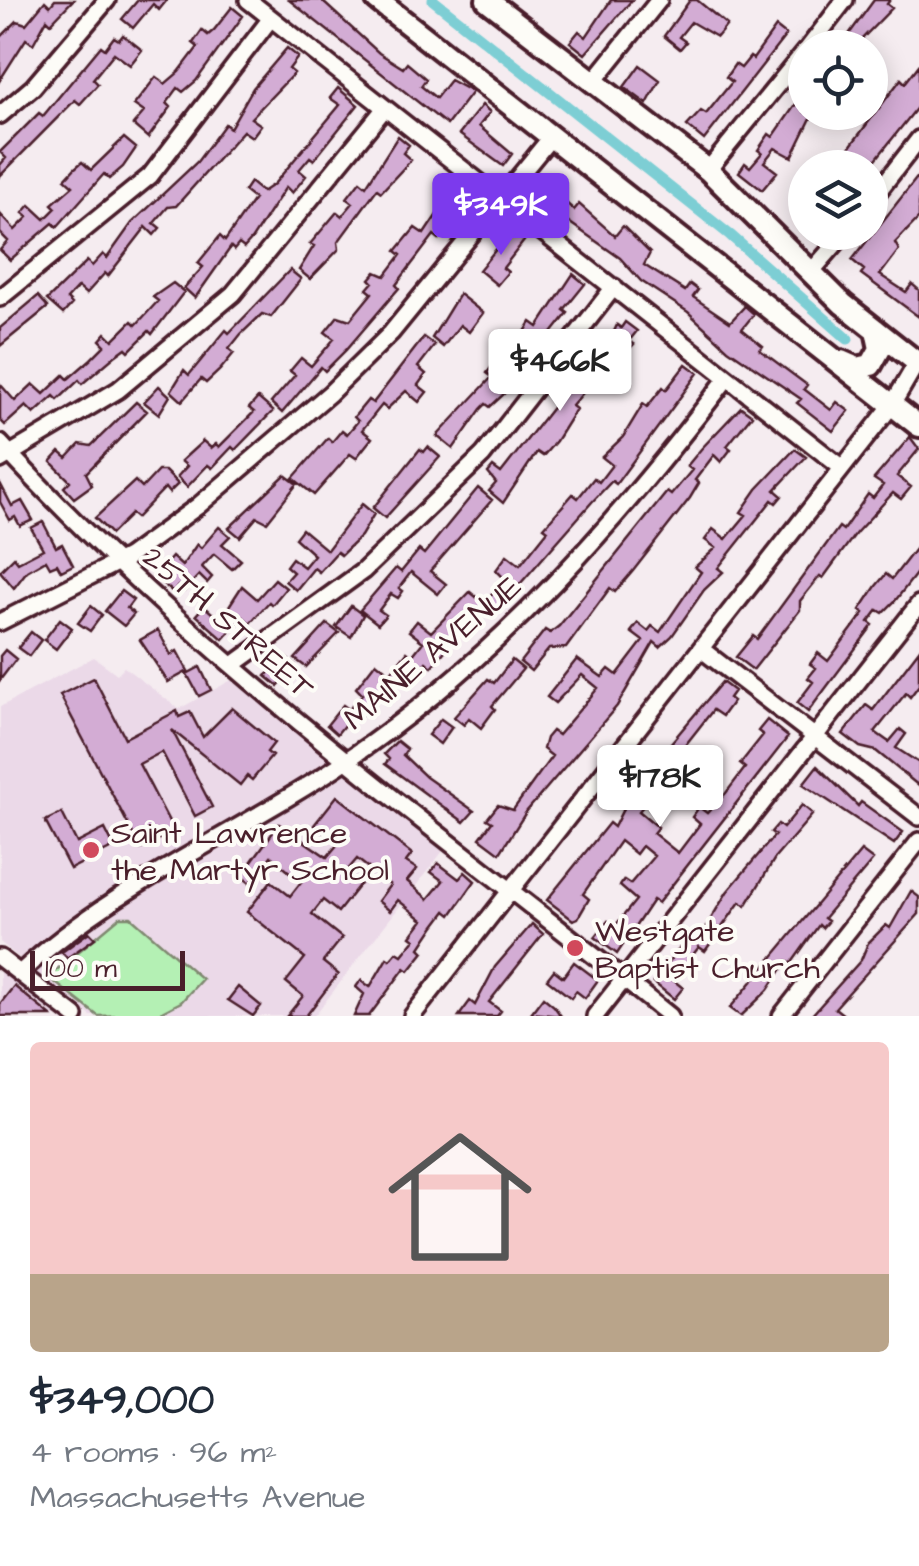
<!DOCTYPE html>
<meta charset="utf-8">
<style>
body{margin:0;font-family:"Architects Daughter",sans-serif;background:#f6f6f7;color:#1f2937;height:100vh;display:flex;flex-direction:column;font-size:38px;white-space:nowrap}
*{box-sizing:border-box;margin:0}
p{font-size:32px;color:#747a83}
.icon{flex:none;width:55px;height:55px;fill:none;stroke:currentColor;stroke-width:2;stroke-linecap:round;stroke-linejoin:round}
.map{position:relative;height:1016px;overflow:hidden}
.sheet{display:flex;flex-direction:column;background:#fff;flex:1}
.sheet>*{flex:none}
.controls{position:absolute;left:788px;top:30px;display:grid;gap:20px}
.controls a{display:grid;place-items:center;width:100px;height:100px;border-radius:50%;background:#fff;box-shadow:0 5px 25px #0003;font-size:50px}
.scale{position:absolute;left:30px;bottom:25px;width:155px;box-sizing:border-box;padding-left:10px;border:5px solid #4a1f2b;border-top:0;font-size:28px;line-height:35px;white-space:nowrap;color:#4a1f2b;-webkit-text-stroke:8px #fdfcf7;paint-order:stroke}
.price{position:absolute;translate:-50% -85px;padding:0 22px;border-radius:10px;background:#fff;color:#222;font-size:32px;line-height:65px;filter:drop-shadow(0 2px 5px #0008)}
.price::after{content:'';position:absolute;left:50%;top:60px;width:30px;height:22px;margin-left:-15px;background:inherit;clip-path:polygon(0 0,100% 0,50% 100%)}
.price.on{background:#7c3aed;color:#fff}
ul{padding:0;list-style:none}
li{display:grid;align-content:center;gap:20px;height:530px;padding:0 30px}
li+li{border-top:2px solid #e0e1e3}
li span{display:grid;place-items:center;height:310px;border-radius:10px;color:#555}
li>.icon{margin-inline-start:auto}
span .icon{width:180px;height:180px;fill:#fffc;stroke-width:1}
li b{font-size:42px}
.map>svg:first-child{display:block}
.built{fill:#ebd9e8}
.green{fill:#b4f0b4;stroke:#7f8870;stroke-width:2.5}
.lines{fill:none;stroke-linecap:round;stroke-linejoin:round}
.canal{stroke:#7dced4;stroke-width:11}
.building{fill:#d3acd4;stroke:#4a1f2b;stroke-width:2.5}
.minor-casing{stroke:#4a1f2b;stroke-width:22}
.major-casing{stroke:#4a1f2b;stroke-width:28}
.minor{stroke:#fdfcf7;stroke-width:15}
.major{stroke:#fdfcf7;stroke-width:20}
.poi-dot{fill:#d1495b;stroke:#fdfcf7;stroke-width:4}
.labels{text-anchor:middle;stroke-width:8;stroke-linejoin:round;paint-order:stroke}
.street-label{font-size:32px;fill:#4a1f2b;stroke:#fdfcf7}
.poi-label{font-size:32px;fill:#4a1f2b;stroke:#fdfcf7;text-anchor:start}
</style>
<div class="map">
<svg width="919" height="1016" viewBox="0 0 919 1016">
<rect width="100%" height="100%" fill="#f5ecf0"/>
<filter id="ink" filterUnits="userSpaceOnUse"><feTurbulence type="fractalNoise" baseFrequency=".01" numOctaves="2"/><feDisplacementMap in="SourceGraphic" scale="20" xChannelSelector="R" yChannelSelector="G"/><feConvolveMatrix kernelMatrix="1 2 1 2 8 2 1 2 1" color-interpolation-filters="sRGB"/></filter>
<g filter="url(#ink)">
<path class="built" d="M94,657L117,674L124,667L179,709L237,677L443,851L314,1016H91L0,942V707Z
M0,969L61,1016H0Z"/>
<path class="green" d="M120,917H131L202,979L181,1002L158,1014L98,1016L48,977Z"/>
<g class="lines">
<path class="canal" d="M433,0L730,235L848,339"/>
</g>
<path class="building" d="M55,0H73L51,23L47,19L33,44L26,39L0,80V38L17,21L26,24L45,1L50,6Z
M138,0H167L159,10L153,4L133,28L122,19Z
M289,0H321L379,53L403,68L407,63L426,79L421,86L436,98L450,80L472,92L447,125Z
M611,0H632L585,54L570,42L579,31L586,37Z
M690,0H697L727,25L717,37L691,22L679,37L686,42L680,49L664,36Z
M874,0H890L887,4L892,8L853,48H839Z
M232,7L243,16L196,81L183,92L178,88L167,103L171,107L148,138L133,125L144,112L134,105L156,77L165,84L179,72L198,47L193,43L202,30L208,35L214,30Z
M776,27L786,35L704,140L687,126L701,111L706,114L732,82L726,77L735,64L741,68L750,57L753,59Z
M123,35L142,50L130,65L114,53L93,79L98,84L80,104L75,100L0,176V165L6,158L0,152L39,113L43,116L101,46L105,49L114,37L119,40Z
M287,48L298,57L289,69L294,73L251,118L261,125L252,137L243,131L176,206L168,207L154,223L160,228L154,235L146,227L108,276L105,273L86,294L78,287L67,299L72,304L63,314L47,300L87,261L92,266L103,254L107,258L132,223L197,162L225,124L230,128L253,88Z
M640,65L660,80L647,104L624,87Z
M919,65V105L869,168H844L839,163L852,144L901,79L905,83Z
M338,88L358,105L314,160L310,157L299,170L306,176L292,193L286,187L252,239L244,248L239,244L234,250L231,247L195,298L184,288L203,267L198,263L220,236L225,241L254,199L244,191L250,182L262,192L274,184L340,105L330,98Z
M805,91V112H814L792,157L775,148L764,162L777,172L762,190L739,172L745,163L750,167L762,153L758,150L769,134L773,137Z
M482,105L490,112L479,126L512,154L503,166L459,134Z
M398,136L409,145L403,153L411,160L381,192L377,189L338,242L339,249L310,279L299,270L314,246L310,244L337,212L342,216L353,203L347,198L360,181L366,186Z
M124,138L136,148L123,167L109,179L104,174L57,227L53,223L10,260L0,250L8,241L0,233V214L15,230L28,217L23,213L30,205L45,219L56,208L52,204L73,186L65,179L75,168L82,162L91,170Z
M919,175V218L895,243L899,250L880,275L906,292L912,284L919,290V317L861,274L864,270L852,260Z
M539,179L574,210L579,204L615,236L623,226L650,253L644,265L685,291L690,284L698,290L693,297L730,322L745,306L754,314L742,329L763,346L760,350L807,385L804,389L831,410L837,402L849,411L833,431L797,403L801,399L728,349L688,312L641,281L620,258L550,209L530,191Z
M458,183L469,193L449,218L452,221L439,239L434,235L396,285L399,288L346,350L325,371L321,367L282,413L271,403L295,375L290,371L301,358L311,366L334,339L325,332L338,316L350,320L372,293L367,289L373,282L370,279L376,272L385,276L401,255L396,251L415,228L424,234Z
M511,231L524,241L503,268L508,272L497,285L479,270Z
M290,270L301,279L271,317L262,314L241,334L229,349L234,353L220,370L206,383L201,379L182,401L171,391L184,370L189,375L226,330L229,333Z
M573,274L585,284L564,310L568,313L503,395L490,407L486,404L481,409L453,449L437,436L492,377L487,373L498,358L505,364L531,322L538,327Z
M173,283L184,292L152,334L149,331L129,351L126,348L115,356L82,384L79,380L58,400L54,396L34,414L26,406L5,425L0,420V384L15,401L33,384L44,394L64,375L68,379L91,359L105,345L100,340L106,333L113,340L132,321L136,325L158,301L153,297Z
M459,294L483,313L469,332L460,325L443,347L432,338Z
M38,296L48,307L0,346V328Z
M625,322L637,331L629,341L634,344L590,391L587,388L572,406L576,409L556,441L543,456L537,452L503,503L489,491L496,483L488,473L493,467L501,473L572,382L576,385L605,351L617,325L621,328Z
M424,337L435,345L418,367L426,374L418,385L427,392L419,402L406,391L387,409L382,405L362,430L372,438L356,458L350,454L314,495L293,478L328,438L332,442L342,430L347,434L358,421L354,417L368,400L373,403Z
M686,364L698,373L616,484L612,481L592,502L498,609L487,601L504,578L496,570L507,555L520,565L548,530L544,527L573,494L578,498L594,478L599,482L612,465L602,457L623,437L643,404L647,407L663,387L666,390Z
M159,386L170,396L159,414L144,402Z
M258,398L273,411L235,450L232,447L212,468L208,465L187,487L177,477L187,466L181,461L203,441L211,448L216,444L219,447L254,412L249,408Z
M136,402L147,411L86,473L92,485L74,498L64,487L70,481L51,462L60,452L67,458L80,444L91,446Z
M741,407L752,415L727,446L731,449L721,462L714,455L695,480L699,483L690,498L633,571L615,592L610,588L566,648L549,649L531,671L520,662L545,630L550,633L559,626L667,492L671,495L692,470L687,466L701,449Z
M910,437L919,449L897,476L911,487L901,499L893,493L856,533L823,578L820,576L800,601V610L753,670L736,657L753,636L757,639L839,527L843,530L868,494L873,498L883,485L874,479Z
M428,447L440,457L385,518L373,508L420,449L424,452Z
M795,449L806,457L775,490L782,496L776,503L772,500L718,568L723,572L704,590L672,636L660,647L654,642L617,706L526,812L500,853L480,838L492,822L487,819L498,805L513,810L552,756L543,749L546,738L552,731L558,735L598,688L582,675L555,703L547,697L577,659L602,677L609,669L617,675L643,641L631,632L638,623L648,631L652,626L660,632L701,572L695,567L716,548L705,540L713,529L726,539L746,515L741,512L757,489Z
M158,471H165L178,484L169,493L165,488L136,518L131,514L111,534L95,518L135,481L142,488Z
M285,475L297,484L267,522L257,517L240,537L229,528Z
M0,483L12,506L22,501L33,520L20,526L15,517L10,520L0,502Z
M478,488L492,500L430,571L446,584L438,594L411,572L399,588L403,591L398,598L391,594L379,610L386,615L378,624L360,610L396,568L401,572L419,550L424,554Z
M362,504L374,514L361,536L341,555L337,552L319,572L314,568L296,590L285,581L293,572L286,566L292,558L304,567L314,555L295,538L302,529L327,550Z
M43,522L56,547L62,544L73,565L61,571L57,564L50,567L46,560L27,571L14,588L0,571L14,557L18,562L43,549L31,528Z
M219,527L230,536L222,544L241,560L232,569L214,554L202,567L212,577L207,583L199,575L184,591L179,586L173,592L155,577L172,557L182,566L197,544L201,548Z
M919,544V570L895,601L883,613L878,610L869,622L873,625L808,712L797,703L813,682L808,678L816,668L810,664L818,653L828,661L864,613L860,610L876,586L886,574L892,579Z
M275,579L286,588L272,605L269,602L250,623L243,617L223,639L196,615L204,606L220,620L242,586L257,599Z
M121,591L133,600L127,608L134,614L124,626L105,611Z
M470,592L490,608L473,626L468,622L432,667L426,662L416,675L403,673L361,715L351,707L362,694L356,688L376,662L390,673L407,652L412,656L423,642L409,631L417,621L431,632Z
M91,606L102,615L90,631L78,623Z
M351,606L363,615L351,637L336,627Z
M60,619L72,628L56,649L44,640Z
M327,624L339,633L306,667L295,659Z
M158,630L171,655L177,651L188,671L168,682L140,640Z
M31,632L41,640L29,656L18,648Z
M5,650L16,659L0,680V656Z
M919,650V685L910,697L906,693L875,732L889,742L900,729L906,734L896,748L919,763V786L876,751L860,747L843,734L866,705L873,710Z
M283,656L295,665L278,686L266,676Z
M512,660L523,669L492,706L495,709L481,728L469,718L464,725L454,717L488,679L494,683Z
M200,667L211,690L199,696L187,674Z
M94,678L125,738L177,711L179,717L190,712L203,737L232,708L274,743L267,752L272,756L252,780L247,776L240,785L172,730L212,807L195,816L162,752L139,764L174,831L141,849L60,695Z
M722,682L734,691L729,698L733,701L722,716L713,710L672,762L681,769L673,778L665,771L642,800L646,803L639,811L658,827L653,833L678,853L700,824L692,817L699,807L707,813L726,793L745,768L740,764L763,735L758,731L767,720L788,737L658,903L653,900L617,954L595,937L608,921L615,926L636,900L620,886L624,880L630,884L654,856L642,846L636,854L620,841L583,894L589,899L578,918L573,920L547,900L609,823L614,827L634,787Z
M343,705L354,713L337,734L327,725Z
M441,719L452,727L440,744L428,735Z
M397,741L407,749L403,755L426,777L474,811L464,822L385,764L389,759L384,754Z
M817,766L858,806L861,802L903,832L894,844L803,784Z
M337,796L412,854L406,862L417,869L407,881L428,899L443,881L431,872L438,863L459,879L465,872L475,881L451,915L446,911L434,927L420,948L424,952L409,971L405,968L369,1016H354L364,994L356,987L361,980L370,987L387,958L390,960L397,952L402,955L415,939L411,936L423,920L398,900L390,911L378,901L390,885L357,859L346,872L360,884L338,912L323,900L312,914L342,938L323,962L338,974L306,1016H287L303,996L286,982L305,958L247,912L271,881L290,896L301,882L271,856L250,883L241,876L279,824L327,857L338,844L314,825Z
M802,805L813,814L775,858L746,906L740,902L705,951L699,947L673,980L683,988L674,999L653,982L686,940L699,929L703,932L727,892L775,835L771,832L778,824L783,828Z
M62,813L77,843L105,829L114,847L70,869L45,821Z
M861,851L873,860L824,918L828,921L822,928L819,925L791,964L787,961L768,990L741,1016L730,1008Z
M911,891L919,897V914L835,1008L845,1016H811L861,960L868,943L886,925L890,928Z
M532,924L543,934L489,1002L501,1011L497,1016H459L470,1001L475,1005L495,967Z
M89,932L95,938L67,958L62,952Z
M574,962L598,980L585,998L576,991L571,998L547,979L554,970L563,977Z
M14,986L51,1016H0V1004Z
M238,987L261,1006L253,1016L228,1000Z
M543,997L554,1006L561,1016L531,1013Z"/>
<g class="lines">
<g class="minor-casing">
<path id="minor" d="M248,0L842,468
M808,48L845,0
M594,81L659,0
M0,115L33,87L107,0
M708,170L805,51
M870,202L919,139
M811,272L846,232
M0,298L150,176L271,18
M0,443C198,660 442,833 670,1016
M0,460L118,390L233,294L385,108
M0,622L128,557L198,506L330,393L391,333L552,136
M701,649L919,817
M233,665L363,571L483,455L614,287
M0,958L75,1016
M20,973C118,882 241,833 350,758C499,657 619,520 727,378
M412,1016L892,405L919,359
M595,1016L919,604
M781,1016L919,841"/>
</g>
<g class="major-casing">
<path id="major" d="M377,0L919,426
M487,0L708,170L843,304L919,364
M841,361L857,368L871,365L880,349L876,330"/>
</g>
<use href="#minor" class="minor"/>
<use href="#major" class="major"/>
</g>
</g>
<g class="poi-dot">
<circle cx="91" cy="850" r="10"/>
<circle cx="575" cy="948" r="10"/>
</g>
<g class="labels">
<g class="street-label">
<text transform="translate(229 622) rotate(41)" y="11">25TH STREET</text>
<text transform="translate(432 652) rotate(-40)" y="11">MAINE AVENUE</text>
</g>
<g class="poi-label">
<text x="111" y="843">Saint Lawrence<tspan x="111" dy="37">the Martyr School</tspan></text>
<text x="595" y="941">Westgate<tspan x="595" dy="37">Baptist Church</tspan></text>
</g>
</g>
</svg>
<div class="controls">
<a><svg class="icon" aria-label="locate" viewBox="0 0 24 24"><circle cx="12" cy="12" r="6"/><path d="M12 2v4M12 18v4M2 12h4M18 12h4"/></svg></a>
<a><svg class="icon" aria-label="layers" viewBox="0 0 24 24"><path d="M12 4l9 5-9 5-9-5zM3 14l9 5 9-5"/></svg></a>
</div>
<div class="scale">100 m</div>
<b class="price on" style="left:501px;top:258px">$349K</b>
<b class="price" style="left:560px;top:414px">$466K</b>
<b class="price" style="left:660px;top:830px">$178K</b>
</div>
<section class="sheet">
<ul>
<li><span style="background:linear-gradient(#f6c9c9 75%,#b9a48a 0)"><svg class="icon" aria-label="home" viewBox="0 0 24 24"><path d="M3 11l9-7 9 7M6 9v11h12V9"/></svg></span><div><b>$349,000</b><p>4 rooms · 96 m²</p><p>Massachusetts Avenue</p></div></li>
</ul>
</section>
